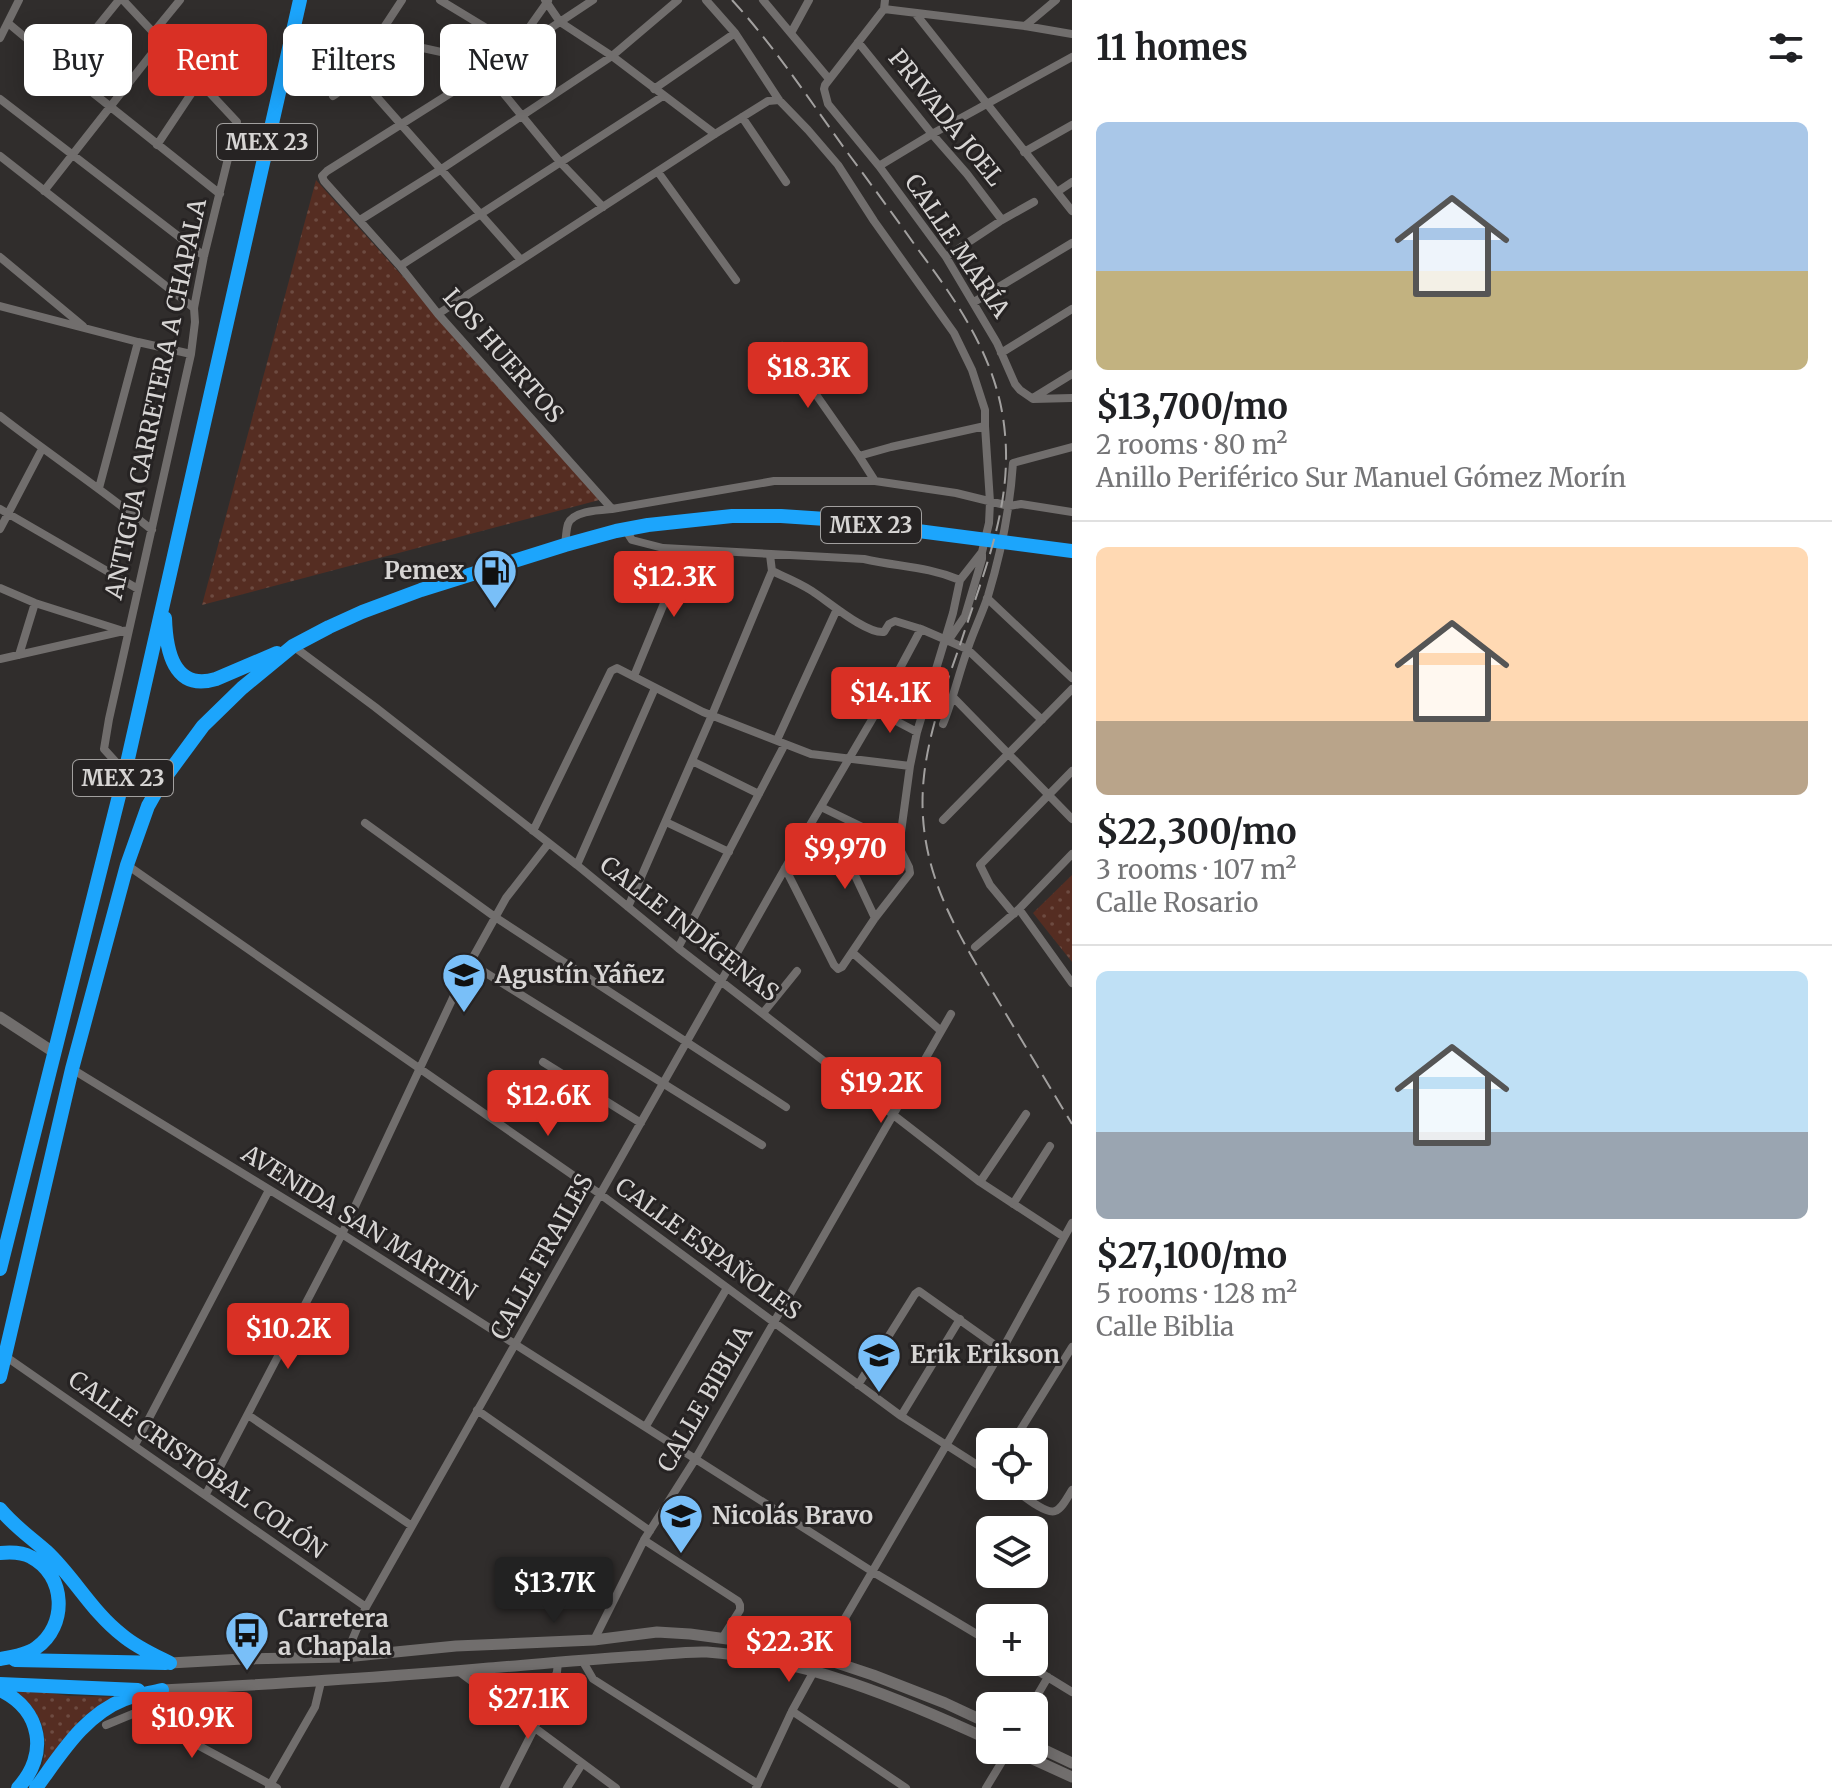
<!DOCTYPE html>
<meta charset="utf-8">
<style>
body{margin:0;font-family:Merriweather,serif;background:#f6f6f6;color:#202124;height:100vh;display:flex;flex-direction:column;font-size:30px;white-space:nowrap}
*{box-sizing:border-box;margin:0}
p{font-size:26px;color:#757577}
.icon{flex:none;width:44px;height:44px;fill:none;stroke:currentColor;stroke-width:2;stroke-linecap:round;stroke-linejoin:round}
.map{position:relative;flex:1;overflow:hidden}
.panel{display:flex;flex-direction:column;background:#fff;width:760px}
.panel>*{flex:none}
.banner{position:absolute;left:24px;top:24px;width:760px;height:72px;display:flex;gap:16px}
.buttons{position:absolute;left:976px;top:1428px;display:grid;gap:16px}
.buttons a{display:grid;place-items:center;width:72px;height:72px;border-radius:12px;background:#fff;box-shadow:0 4px 20px #0003;font-size:40px}
.price{position:absolute;translate:-50% -68px;padding:0 18px;border-radius:8px;background:#d93025;color:#fff;font-size:26px;line-height:52px;filter:drop-shadow(0 2px 4px #0008)}
.price::after{content:'';position:absolute;left:50%;top:48px;width:24px;height:18px;margin-left:-12px;background:inherit;clip-path:polygon(0 0,100% 0,50% 100%)}
.price.on{background:#222;color:#fff}
ul{padding:0;list-style:none}
li{display:grid;align-content:center;gap:16px;height:424px;padding:0 24px}
li+li{border-top:2px solid #e0e0e0}
li span{display:grid;place-items:center;height:248px;border-radius:12px;color:#555}
li>.icon{margin-inline-start:auto}
span .icon{width:144px;height:144px;fill:#fffc;stroke-width:1}
li b{font-size:34px}
h2{display:flex;justify-content:space-between;align-items:center;height:96px;padding:0 24px;font-size:34px}
.pill{padding:0 28px;border-radius:12px;background:#fff;box-shadow:0 4px 20px #0003;font-size:28px;line-height:72px}
.pill.on{background:#d93025;color:#fff}
main{display:flex;flex:1;min-height:0}
.map>svg:first-child{display:block}
.grass{fill:url(#grass-dots)}
.lines{fill:none;stroke-linecap:round;stroke-linejoin:round}
.street{stroke:#716e6d;stroke-width:8}
.secondary{stroke:#716e6d;stroke-width:11}
.highway{stroke:#1ca5fc;stroke-width:14}
.rail{stroke:#a2a09f;stroke-width:2;stroke-dasharray:16 8;stroke-linecap:butt}
.labels{text-anchor:middle;stroke-width:6;stroke-linejoin:round;paint-order:stroke}
.shield{fill:#262323;stroke:#a2a09f;stroke-width:2}
.shield-label{font-size:22px;font-weight:bold;fill:#d7d5d4}
.street-label{font-size:24px;fill:#d7d5d4;stroke:#262323}
.poi-label{font-size:24px;font-weight:bold;fill:#d7d5d4;stroke:#262323;text-anchor:start}
</style>
<main>
<div class="map">
<svg width="1072" height="1788" viewBox="0 0 1072 1788">
<defs>
<pattern id="grass-dots" width="8" height="8" patternUnits="userSpaceOnUse" patternTransform="scale(2)"><rect width="8" height="8" fill="#552d22"/><path d="M2 2h.1M6 6h.1" fill="none" stroke="#6d4b41" stroke-width="1.8" stroke-linecap="round"/></pattern>
</defs>
<rect width="100%" height="100%" fill="#302d2c"/>
<path class="grass" d="M316,180L603,499L202,605Z
M1072,875V962L1033,913Z
M17,1692H43L69,1696L117,1697L87,1714L79,1721L42,1768C49,1735 44,1715 17,1692Z"/>
<g class="lines">
<path class="street" d="M123,0L237,122L204,256L194,308L195,322L191,354L109,719L104,749L124,771
M402,0L377,38L464,57L474,62L485,71L560,162L603,207
M440,0L521,49
M545,0L560,22L612,56L715,134
M706,0L735,33L779,100L808,130L838,165L874,221L954,333L972,370L985,410V426L990,502L989,523L982,552L960,580L953,613L917,732L910,766L899,847
M763,0L829,79
M885,0L884,9L825,85L824,89L828,104L879,166L946,257L997,343L1015,384L1020,390L1033,399L1072,398
M884,9L1025,26L1072,34
M915,13L1072,211
M8,23L63,69L220,194
M1025,26L1056,0
M153,33L180,0
M791,33L809,0
M0,38L19,0
M858,42L932,134L967,174L1002,220
M516,46L548,1
M63,69L119,0
M360,78L521,260
M654,89L735,33
M333,96L409,45
M0,99L204,256
M742,117L786,182
M157,145L207,70L230,42
M1024,152L1072,125
M0,156L194,308
M879,166L932,134L1072,57
M658,172L736,280
M44,191L161,42
M1057,192L1072,182
M360,220L440,170L612,56L678,0
M0,257L83,326
M946,257L1002,220L1034,202
M400,266L663,96
M974,302L1072,243
M0,306L138,342L191,354
M438,314L715,134L768,101L779,100
M782,346L859,456L875,481L956,493L1009,506L1021,504L1072,512
M1001,353L1072,309
M1033,398L1072,374
M0,416C50,455 103,490 152,530
M859,456L891,447L985,426
M99,488L138,342
M0,509L138,589
M612,509L774,481H875
M0,529L42,449
M625,529L632,540L663,548L864,559C898,567 926,566 960,580
M565,545C566,539 566,530 568,524C573,511 600,510 612,509L438,314L400,266L324,181L322,176L327,171L492,67L593,0
M772,571C785,577 800,583 812,591C829,602 866,634 884,632L889,624L895,621L921,629L967,649L1042,720
M0,588L35,603L120,630
M987,598L1072,678
M948,641L965,616L982,559V554
M293,646L375,707L577,865L678,948L980,1182L1064,1237
M19,655L35,603
M0,659L128,630
M634,676L686,550
M841,689L877,711L917,732
M953,697L1072,819
M943,724C953,699 959,673 968,648C974,630 982,614 988,596C1001,553 1010,509 1013,463L1072,447
M777,740L837,609
M692,761L759,794
M821,807L879,835
M943,820L1072,689
M666,822L729,852
M365,823L495,917L786,1107
M533,831L611,671L617,668L703,712L811,754L910,766
M796,849L843,850L899,847
M843,850L875,918
M127,865L600,1194L901,1416L990,1473
M577,865L655,688
M785,868L834,965L838,969L842,967L875,918L910,873L909,867L899,847
M628,907L712,715L772,571L770,555
M1019,909L1072,983
M1014,914L990,885L980,865L1072,771
M975,947L1019,909L1072,854
M678,948L785,744
M853,953L941,1031
M470,963L762,1145
M763,1013L797,971
M543,1062L641,1123
M72,1069L342,1234L873,1572L990,1642
M980,1182L1026,1114
M1013,1204L1050,1146
M5,1356L366,1607
M858,1385L915,1294L919,1291L1002,1350
M477,1410L650,1531
M248,1415L412,1526
M901,1416L960,1319
M646,1426L727,1288
M1013,1442L1072,1347
M135,1445L269,1190
M1010,1486C1019,1492 1045,1515 1055,1511C1062,1509 1068,1496 1072,1490
M206,1494L342,1234L467,968L506,898L548,844
M644,1540L738,1601L740,1605V1610L723,1637
M594,1640L644,1540L696,1458L951,1014
M345,1657L366,1607L412,1526L796,849L877,711L921,629
M582,1660L593,1679L758,1784
M1023,1662L1072,1692
M458,1671L616,1788
M1031,1706L1048,1677
M792,1711L906,1788
M106,1725L135,1713L140,1714L277,1788
M269,1787L315,1707L321,1682
M504,1788L535,1727L557,1672L558,1662
M567,1788L582,1764
M756,1788L792,1711L814,1671L1002,1350L1072,1223
M986,1788L1009,1750"/>
<path class="secondary" d="M0,1017L55,1053
M170,1663L243,1659L345,1657L456,1646L594,1640L657,1632L690,1634L771,1645L822,1658L873,1675L945,1703L990,1724
M162,1690C272,1684 381,1678 489,1668C540,1664 590,1659 641,1656C662,1655 686,1651 707,1652C806,1659 901,1699 990,1740
M1034,1745L1072,1763
M1013,1750L1072,1777"/>
<path class="highway" d="M165,618C166,649 173,692 216,679L277,653
M0,1269L125,772L300,0
M0,1377L72,1069L127,865L148,806L161,783L203,726L242,688L293,646L329,627L362,612L421,590L565,545L616,531L648,525L732,516H781L826,519L1072,551
M0,1509C14,1526 30,1537 46,1551C74,1577 92,1612 122,1635C136,1647 154,1655 170,1663
M0,1553C10,1552 22,1552 31,1557C66,1575 68,1626 36,1648C26,1655 12,1657 0,1659
M15,1660L166,1663
M0,1684L138,1690
M0,1690C42,1710 49,1755 18,1788
M36,1788C61,1754 84,1715 125,1699C137,1695 150,1693 162,1690"/>
<path class="rail" d="M732,0C776,48 812,104 850,156C873,187 895,217 917,248C959,304 999,362 1005,434C1012,507 983,574 961,642C946,685 929,730 924,776C914,866 956,931 1000,1004C1024,1044 1048,1084 1072,1124"/>
</g>
<defs>
<g id="fuel-pin" transform="scale(2.3)"><path d="M0 17L-7.5 6A9.5 9.5 0 1 1 7.5 6Z" fill="#79bff8" stroke="#262323"/><path d="M-5.5-6h7V0h2V4h1.3V-2.5L3-4.5l.8-.8L6-3V5H2.5V1h-1V6h-7ZM-4.2-4.7v3.2H.2V-4.7Z" fill="#111"/></g>
<g id="school-pin" transform="scale(2.3)"><path d="M0 17L-7.5 6A9.5 9.5 0 1 1 7.5 6Z" fill="#79bff8" stroke="#262323"/><path d="M0-5L7-2L0 1L-7-2ZM-4 1L0 2.5L4 1V4Q0 6-4 4Z" fill="#111"/></g>
<g id="bus-pin" transform="scale(2.3)"><path d="M0 17L-7.5 6A9.5 9.5 0 1 1 7.5 6Z" fill="#79bff8" stroke="#262323"/><path d="M-5-6H5V4H4V6H2V4H-2V6H-4V4H-5ZM-3.5-4V0h7V-4ZM-3.5 1.2v1.5H-2V1.2ZM2 1.2v1.5H3.5V1.2Z" fill="#111"/></g>
</defs>
<g fill-rule="evenodd">
<use href="#fuel-pin" x="495" y="571"/>
<use href="#school-pin" x="464" y="975"/>
<use href="#school-pin" x="879" y="1355"/>
<use href="#school-pin" x="681" y="1516"/>
<use href="#bus-pin" x="247" y="1633"/>
</g>
<g class="labels">
<g class="shield">
<rect x="217" y="124" width="100" height="36" rx="6"/>
<rect x="821" y="507" width="100" height="36" rx="6"/>
<rect x="73" y="760" width="100" height="36" rx="6"/>
</g>
<g class="shield-label">
<text x="267" y="150">MEX 23</text>
<text x="871" y="533">MEX 23</text>
<text x="123" y="786">MEX 23</text>
</g>
<g class="street-label">
<text transform="translate(946 118) rotate(51)" y="8">PRIVADA JOEL</text>
<text transform="translate(957 246) rotate(56)" y="8">CALLE MARÍA</text>
<text transform="translate(503 356) rotate(49)" y="8">LOS HUERTOS</text>
<text transform="translate(156 399) rotate(-78)" y="8">ANTIGUA CARRETERA A CHAPALA</text>
<text transform="translate(689 929) rotate(38)" y="8">CALLE INDÍGENAS</text>
<text transform="translate(359 1223) rotate(32)" y="8">AVENIDA SAN MARTÍN</text>
<text transform="translate(708 1249) rotate(36)" y="8">CALLE ESPAÑOLES</text>
<text transform="translate(542 1257) rotate(-61)" y="8">CALLE FRAILES</text>
<text transform="translate(705 1399) rotate(-60)" y="8">CALLE BIBLIA</text>
<text transform="translate(197 1465) rotate(35)" y="8">CALLE CRISTÓBAL COLÓN</text>
</g>
<g class="poi-label">
<text x="464" y="579" text-anchor="end">Pemex</text>
<text x="495" y="983">Agustín Yáñez</text>
<text x="910" y="1363">Erik Erikson</text>
<text x="712" y="1524">Nicolás Bravo</text>
<text x="278" y="1627">Carretera<tspan x="278" dy="28">a Chapala</tspan></text>
</g>
</g>
</svg>
<div class="buttons">
<a><svg class="icon" aria-label="locate" viewBox="0 0 24 24"><circle cx="12" cy="12" r="6"/><path d="M12 2v4M12 18v4M2 12h4M18 12h4"/></svg></a>
<a><svg class="icon" aria-label="layers" viewBox="0 0 24 24"><path d="M12 4l9 5-9 5-9-5zM3 14l9 5 9-5"/></svg></a>
<a>+</a>
<a>−</a>
</div>
<b class="price" style="left:808px;top:410px">$18.3K</b>
<b class="price" style="left:674px;top:619px">$12.3K</b>
<b class="price" style="left:890px;top:735px">$14.1K</b>
<b class="price" style="left:845px;top:891px">$9,970</b>
<b class="price" style="left:881px;top:1125px">$19.2K</b>
<b class="price" style="left:548px;top:1138px">$12.6K</b>
<b class="price" style="left:288px;top:1371px">$10.2K</b>
<b class="price on" style="left:554px;top:1625px">$13.7K</b>
<b class="price" style="left:789px;top:1684px">$22.3K</b>
<b class="price" style="left:528px;top:1741px">$27.1K</b>
<b class="price" style="left:192px;top:1760px">$10.9K</b>
<div class="banner">
<a class="pill">Buy</a>
<a class="pill on">Rent</a>
<a class="pill">Filters</a>
<a class="pill">New</a>
</div>
</div>
<section class="panel">
<h2>11 homes<svg class="icon" aria-label="filters" viewBox="0 0 24 24"><path d="M4 7h16M4 17h16"/><circle cx="9" cy="7" r="2"/><circle cx="15" cy="17" r="2"/></svg></h2>
<ul>
<li><span style="background:linear-gradient(#a9c7e8 60%,#c2b280 0)"><svg class="icon" aria-label="home" viewBox="0 0 24 24"><path d="M3 11l9-7 9 7M6 9v11h12V9"/></svg></span><div><b>$13,700/mo</b><p>2 rooms · 80 m²</p><p>Anillo Periférico Sur Manuel Gómez Morín</p></div></li>
<li><span style="background:linear-gradient(#ffd9b3 70%,#b9a48a 0)"><svg class="icon" aria-label="home" viewBox="0 0 24 24"><path d="M3 11l9-7 9 7M6 9v11h12V9"/></svg></span><div><b>$22,300/mo</b><p>3 rooms · 107 m²</p><p>Calle Rosario</p></div></li>
<li><span style="background:linear-gradient(#bfe0f5 65%,#9aa5b1 0)"><svg class="icon" aria-label="home" viewBox="0 0 24 24"><path d="M3 11l9-7 9 7M6 9v11h12V9"/></svg></span><div><b>$27,100/mo</b><p>5 rooms · 128 m²</p><p>Calle Biblia</p></div></li>
</ul>
</section>
</main>
